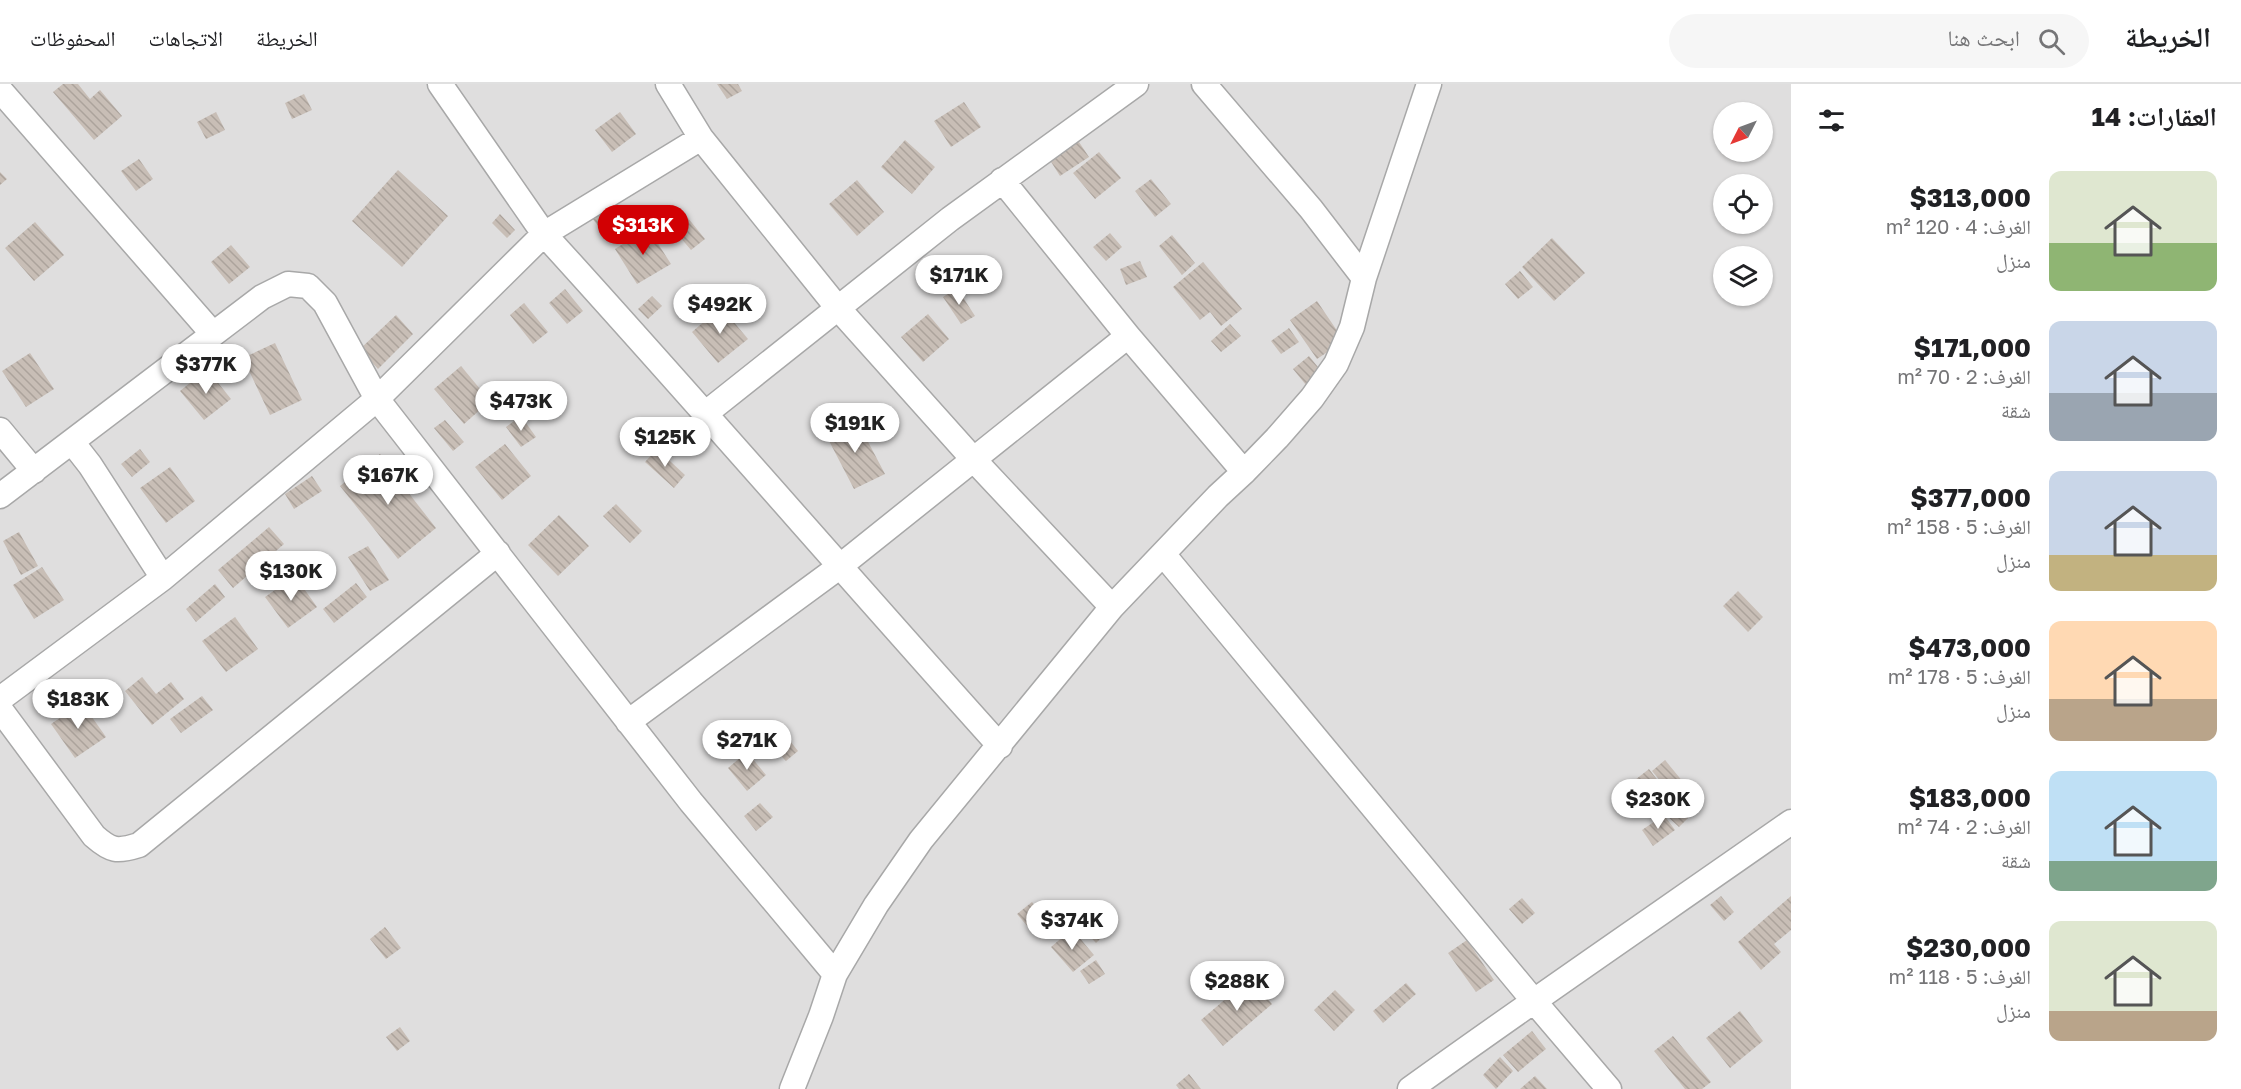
<!DOCTYPE html>
<html lang="ar">
<meta charset="utf-8">
<style>
body{margin:0;font-family:"Golos Text","Noto Naskh Arabic",sans-serif;background:#f6f6f6;color:#202124;direction:rtl;height:100vh;display:flex;flex-direction:column;font-size:22px;white-space:nowrap}
*{box-sizing:border-box;margin:0}
p{font-size:20px;color:#757577}
.icon{flex:none;width:33px;height:33px;fill:none;stroke:currentColor;stroke-width:2;stroke-linecap:round;stroke-linejoin:round}
.map{position:relative;flex:1;overflow:hidden;direction:ltr}
.drawer{display:flex;flex-direction:column;background:#fff;width:450px}
.drawer>*{flex:none}
.needle{width:39px;rotate:228deg}
.tools{position:absolute;left:1713px;top:18px;display:grid;gap:12px}
.tools a{display:grid;place-items:center;width:60px;height:60px;border-radius:50%;background:#fff;box-shadow:0 2px 4px #0004;font-size:30px}
.price{position:absolute;translate:-50% -51px;padding:0 14px;border-radius:21px;background:#fff;color:#222;font-size:20px;line-height:39px;filter:drop-shadow(0 2px 3px #0008)}
.price::after{content:'';position:absolute;left:50%;top:36px;width:18px;height:14px;margin-left:-9px;background:inherit;clip-path:polygon(0 0,100% 0,50% 100%)}
.price.selected{background:#d20003;color:#fff}
ul{padding:0;list-style:none}
li{display:flex;align-items:center;gap:18px;height:150px;padding:0 24px}
li span{display:grid;place-items:center;flex:none;width:168px;height:120px;border-radius:12px;color:#555}
li>.icon{margin-inline-start:auto}
span .icon{width:72px;height:72px;fill:#fffc;stroke-width:1}
li b{font-size:26px}
h2{display:flex;justify-content:space-between;align-items:center;height:72px;padding:0 24px;font-size:26px}
header{display:flex;align-items:center;gap:36px;box-sizing:border-box;height:84px;padding:0 30px;background:#fff;border-bottom:2px solid #e0e0e0}
header strong{font-size:28px}
nav{display:flex;gap:33px;margin-inline-start:auto;font-size:21px}
.search{width:420px;height:54px;background:#f6f6f6;display:flex;align-items:center;gap:15px;box-sizing:border-box;padding:0 21px;border-radius:33px;color:#757577;font-size:22px}
main{display:flex;flex:1;min-height:0}
.map>svg:first-child{display:block}
.residential{fill:#dfdede;fill-rule:evenodd}
.building{fill:url(#building-back-hatch)}
.lines{fill:none;stroke-linecap:round;stroke-linejoin:round}
.minor-casing{stroke:#a8a8a8;stroke-width:27}
.minor{stroke:#fff;stroke-width:24}
</style>
<header>
<strong>الخريطة</strong>
<div class="search"><svg class="icon" aria-label="search" viewBox="0 0 24 24"><circle cx="10" cy="10" r="6"/><path d="M15 15l6 6"/></svg>ابحث هنا</div>
<nav><a>الخريطة</a><a>الاتجاهات</a><a>المحفوظات</a></nav>
</header>
<main>
<section class="drawer">
<h2>العقارات: 14<svg class="icon" aria-label="filters" viewBox="0 0 24 24"><path d="M4 7h16M4 17h16"/><circle cx="9" cy="7" r="2"/><circle cx="15" cy="17" r="2"/></svg></h2>
<ul>
<li><span style="background:linear-gradient(#dfe7d0 60%,#8fb573 0)"><svg class="icon" aria-label="home" viewBox="0 0 24 24"><path d="M3 11l9-7 9 7M6 9v11h12V9"/></svg></span><div><b>$313,000</b><p>الغرف: 4 · 120 m²</p><p>منزل</p></div></li>
<li><span style="background:linear-gradient(#c9d6e8 60%,#9aa5b1 0)"><svg class="icon" aria-label="home" viewBox="0 0 24 24"><path d="M3 11l9-7 9 7M6 9v11h12V9"/></svg></span><div><b>$171,000</b><p>الغرف: 2 · 70 m²</p><p>شقة</p></div></li>
<li><span style="background:linear-gradient(#c9d6e8 70%,#c2b280 0)"><svg class="icon" aria-label="home" viewBox="0 0 24 24"><path d="M3 11l9-7 9 7M6 9v11h12V9"/></svg></span><div><b>$377,000</b><p>الغرف: 5 · 158 m²</p><p>منزل</p></div></li>
<li><span style="background:linear-gradient(#ffd9b3 65%,#b9a48a 0)"><svg class="icon" aria-label="home" viewBox="0 0 24 24"><path d="M3 11l9-7 9 7M6 9v11h12V9"/></svg></span><div><b>$473,000</b><p>الغرف: 5 · 178 m²</p><p>منزل</p></div></li>
<li><span style="background:linear-gradient(#bfe0f5 75%,#7fa58c 0)"><svg class="icon" aria-label="home" viewBox="0 0 24 24"><path d="M3 11l9-7 9 7M6 9v11h12V9"/></svg></span><div><b>$183,000</b><p>الغرف: 2 · 74 m²</p><p>شقة</p></div></li>
<li><span style="background:linear-gradient(#dfe7d0 75%,#b9a48a 0)"><svg class="icon" aria-label="home" viewBox="0 0 24 24"><path d="M3 11l9-7 9 7M6 9v11h12V9"/></svg></span><div><b>$230,000</b><p>الغرف: 5 · 118 m²</p><p>منزل</p></div></li>
</ul>
</section>
<div class="map">
<svg width="1791" height="1005" viewBox="0 0 1791 1005">
<defs>
<pattern id="building-back-hatch" width="6" height="6" patternUnits="userSpaceOnUse" patternTransform="scale(1.5)"><rect width="6" height="6" fill="#c8beb6"/><path d="M-1 5l2 2M0 0l6 6M5-1l2 2" fill="none" stroke="#aca39c"/></pattern>
</defs>
<rect width="100%" height="100%" fill="#f2eee7"/>
<path class="residential" d="M0,0H1791V1005H0ZM1724,28H1762V68H1724ZM1724,100H1762V140H1724ZM1724,172H1762V212H1724Z"/>
<path class="building" d="M63,0H78L90,15L100,6L122,32L94,56L53,8Z
M717,0H738L742,7L727,15Z
M304,10L312,26L292,35L285,19Z
M964,18L981,43L951,63L934,37Z
M216,28L225,46L206,55L197,38Z
M620,28L636,50L612,68L595,46Z
M1077,55L1089,73L1060,92L1048,73Z
M905,56L935,83L912,110L881,83Z
M1099,68L1121,94L1095,115L1073,89Z
M139,75L153,95L136,107L121,87Z
M398,86L448,132L402,183L352,137Z
M0,88L7,95L0,101Z
M1151,95L1171,120L1155,133L1135,107Z
M857,96L884,128L857,152L829,120Z
M605,112L618,129L600,144L586,127Z
M500,130L515,146L507,154L492,139Z
M688,134L705,155L691,166L674,146Z
M35,138L64,171L34,197L5,164Z
M648,144L671,180L637,200L615,165Z
M1110,149L1122,163L1106,177L1093,163Z
M1172,151L1195,179L1182,191L1159,162Z
M1552,154L1585,189L1554,217L1522,183Z
M231,161L250,183L229,200L211,178Z
M1140,177L1147,193L1126,201L1120,185Z
M1203,178L1242,225L1221,242L1210,228L1200,236L1173,203Z
M1520,187L1533,203L1518,215L1505,200Z
M957,204L975,232L961,240L943,213Z
M565,205L583,227L567,240L549,219Z
M652,212L662,222L648,235L638,225Z
M1317,217L1344,257L1317,275L1290,236Z
M524,219L548,248L533,260L510,231Z
M721,223L748,255L718,279L692,248Z
M928,230L949,255L923,278L901,253Z
M396,231L413,250L378,285L360,265Z
M1230,240L1241,252L1221,268L1211,257Z
M1289,244L1299,258L1281,270L1271,257Z
M275,259L302,316L270,331L243,274Z
M30,269L54,305L26,323L2,287Z
M1309,272L1322,288L1306,301L1293,285Z
M461,282L490,317L464,340L434,305Z
M207,285L231,315L204,336L180,307Z
M521,332L536,353L521,363L506,343Z
M856,335L885,390L854,405L826,351Z
M445,336L464,358L453,367L434,344Z
M505,360L531,392L502,416L475,383Z
M140,365L150,378L132,393L121,380Z
M657,365L685,391L674,404L645,378Z
M380,370L409,405L407,407L436,444L398,475L340,402Z
M170,383L195,417L166,439L140,404Z
M312,392L322,407L294,425L285,410Z
M616,420L642,447L630,459L603,432Z
M559,431L589,462L558,492L528,461Z
M269,443L284,460L233,504L218,486Z
M19,448L38,482L21,491L3,457Z
M368,462L389,496L370,507L348,473Z
M42,483L64,516L34,535L13,501Z
M295,492L317,523L288,544L265,513Z
M356,499L367,513L334,539L323,525Z
M215,500L225,513L196,538L186,525Z
M1738,507L1763,533L1748,548L1723,522Z
M235,533L258,565L226,588L202,557Z
M142,593L156,610L171,598L184,615L152,641L125,607Z
M202,612L213,626L181,649L170,635Z
M82,619L106,653L75,674L51,640Z
M787,653L798,667L786,677L774,664Z
M747,668L766,691L747,707L728,684Z
M1665,676L1688,704L1675,714L1652,687Z
M1649,685L1662,702L1640,720L1626,703Z
M760,719L773,733L756,747L744,732Z
M1676,719L1690,732L1679,743L1666,731Z
M1664,731L1675,746L1653,762L1642,746Z
M1721,812L1734,828L1724,837L1710,821Z
M1791,812V846L1774,860L1781,868L1761,886L1738,858Z
M1522,814L1535,829L1522,840L1509,825Z
M1032,818L1048,838L1034,850L1017,830Z
M1089,828L1108,847L1096,859L1078,840Z
M385,843L401,864L386,875L370,855Z
M1072,845L1094,871L1073,888L1051,863Z
M1467,856L1494,896L1476,908L1448,869Z
M1096,876L1105,890L1089,900L1080,887Z
M1250,894L1272,920L1223,962L1201,936Z
M1406,899L1416,910L1383,939L1373,927Z
M1335,906L1355,926L1334,947L1314,926Z
M1740,927L1763,957L1730,984L1706,954Z
M400,943L410,957L397,967L386,953Z
M1532,947L1546,965L1518,988L1503,971Z
M1673,952L1711,998L1702,1005H1685L1654,967Z
M1500,973L1513,987L1496,1005L1483,991Z
M1189,990L1201,1005H1179L1176,1001Z
M1535,992L1547,1005H1520Z"/>
<g class="lines">
<g class="minor-casing">
<path id="minor" d="M440,0L544,150L701,54
M668,0L701,54L837,223L974,376L1112,523
M1204,0L1311,125L1364,194
M0,6L213,250
M1002,96L1128,252L1244,388
M706,329L950,135L1136,0
M0,346L34,387
M72,358L90,381L163,494
M0,412L262,213L288,200L308,202L325,219L377,315L691,718L835,890
M1163,470L1533,916L1609,1005
M0,615L163,494L377,315L544,150C698,319 847,492 1000,662
M0,625L94,752C111,767 117,768 139,761L498,469
M628,638L839,483L1128,252
M792,1005L821,932L835,890L876,821L921,756L1112,523L1218,412L1244,388L1277,354L1312,314L1336,280L1352,243L1364,194L1429,0
M1410,1005C1536,914 1664,827 1791,738"/>
</g>
<use href="#minor" class="minor"/>
</g>
</svg>
<div class="tools">
<a><svg class="needle" viewBox="-14 -14 28 28"><path d="M0-13l5 13h-10z" fill="#e53935"/><path d="M0 13l5-13h-10z" fill="#757577"/></svg></a>
<a><svg class="icon" aria-label="locate" viewBox="0 0 24 24"><circle cx="12" cy="12" r="6"/><path d="M12 2v4M12 18v4M2 12h4M18 12h4"/></svg></a>
<a><svg class="icon" aria-label="layers" viewBox="0 0 24 24"><path d="M12 4l9 5-9 5-9-5zM3 14l9 5 9-5"/></svg></a>
</div>
<b class="price selected" style="left:643px;top:172px">$313K</b>
<b class="price" style="left:959px;top:222px">$171K</b>
<b class="price" style="left:720px;top:251px">$492K</b>
<b class="price" style="left:206px;top:311px">$377K</b>
<b class="price" style="left:521px;top:348px">$473K</b>
<b class="price" style="left:855px;top:370px">$191K</b>
<b class="price" style="left:665px;top:384px">$125K</b>
<b class="price" style="left:388px;top:422px">$167K</b>
<b class="price" style="left:291px;top:518px">$130K</b>
<b class="price" style="left:78px;top:646px">$183K</b>
<b class="price" style="left:747px;top:687px">$271K</b>
<b class="price" style="left:1658px;top:746px">$230K</b>
<b class="price" style="left:1072px;top:867px">$374K</b>
<b class="price" style="left:1237px;top:928px">$288K</b>
</div>
</main>
